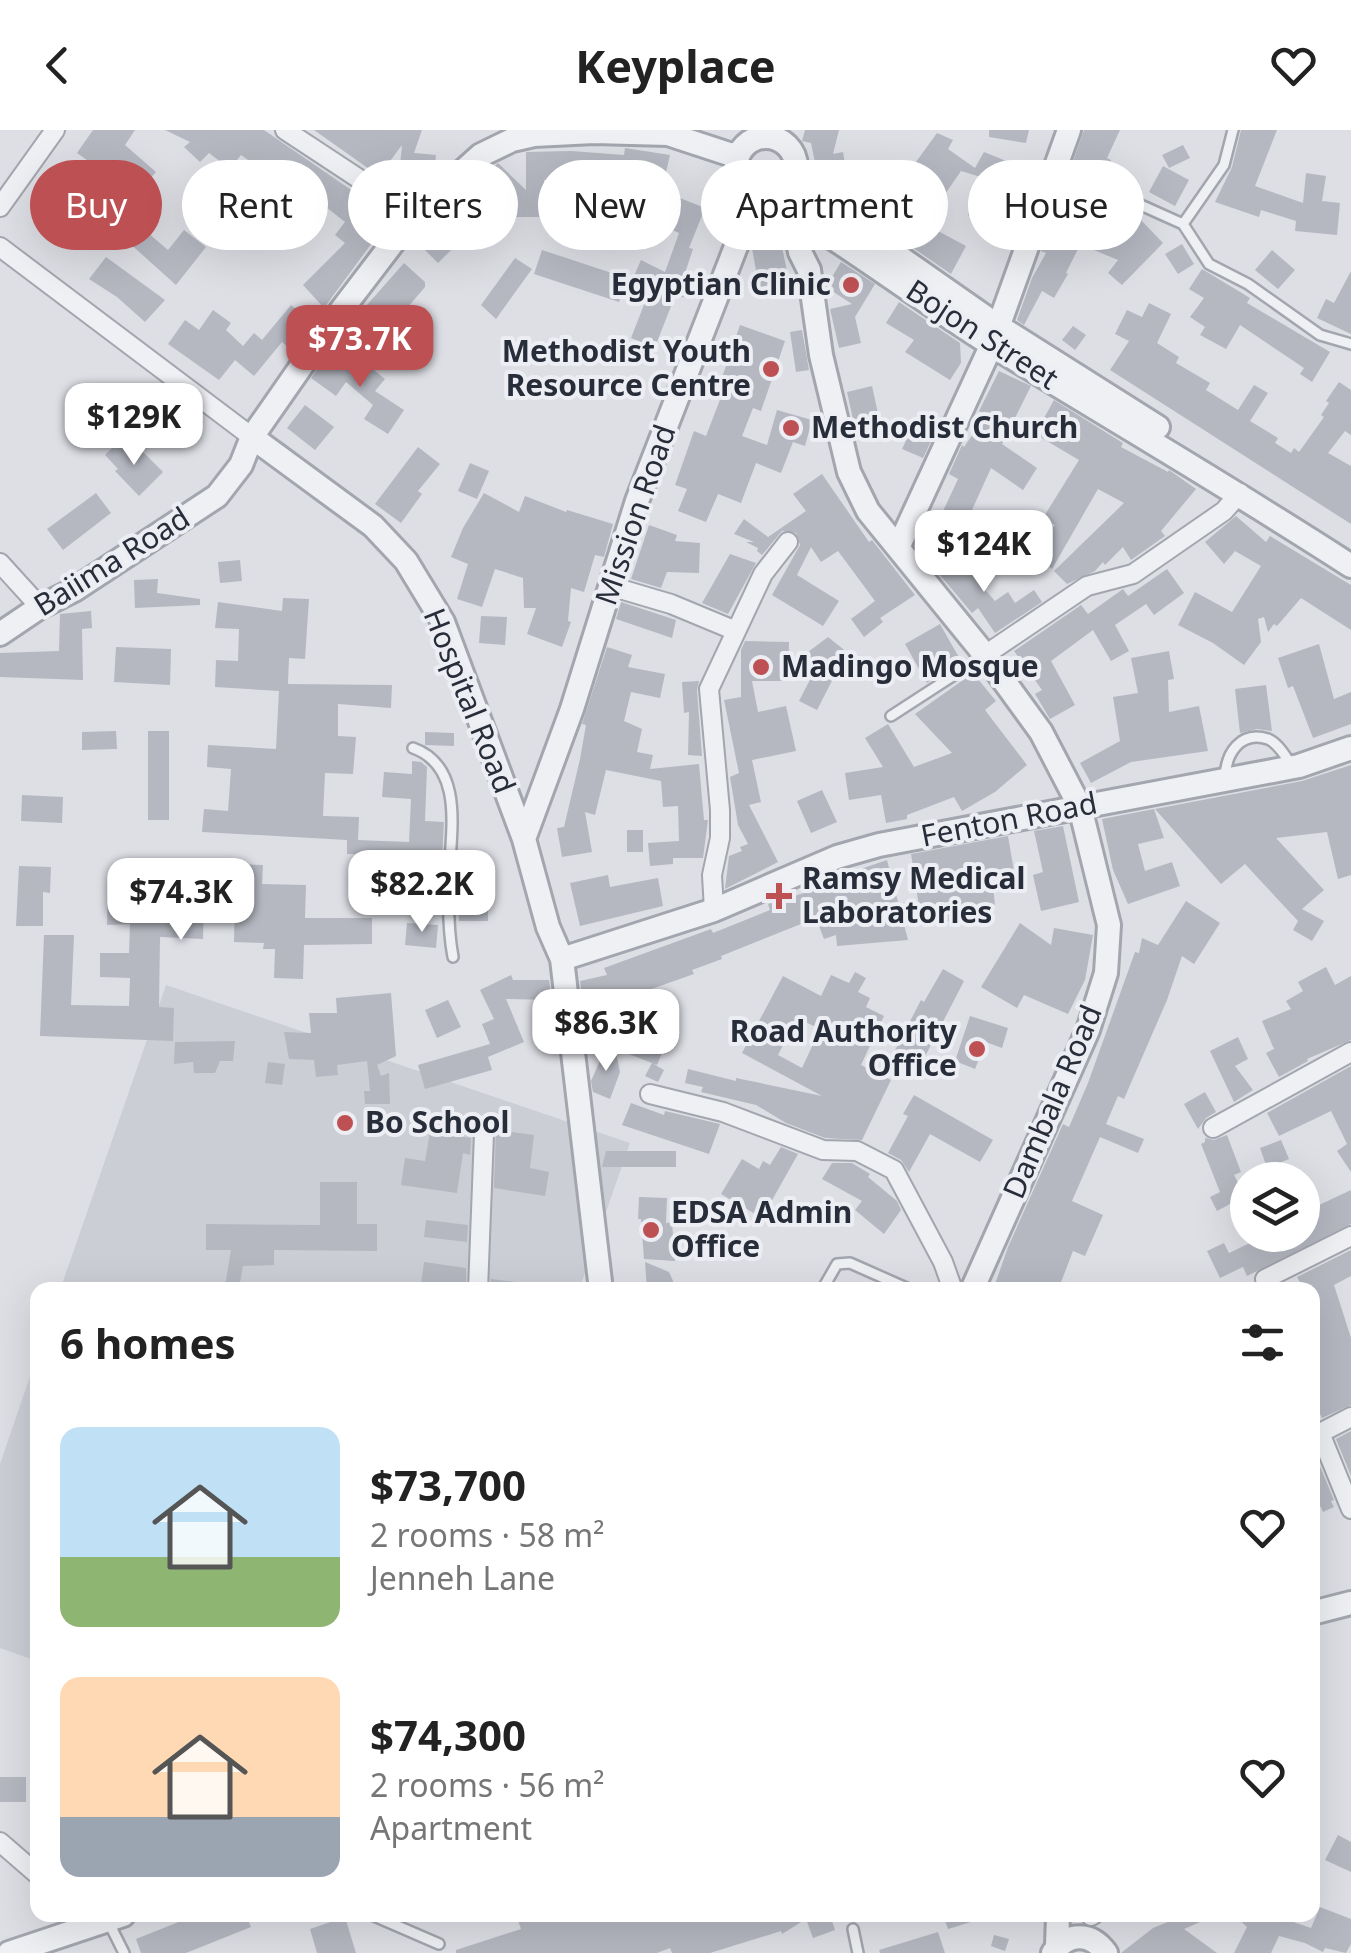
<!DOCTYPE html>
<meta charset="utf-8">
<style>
body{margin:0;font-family:"Noto Sans",sans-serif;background:#f6f6f6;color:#222;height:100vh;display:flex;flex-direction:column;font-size:38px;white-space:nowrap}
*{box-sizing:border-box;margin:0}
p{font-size:32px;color:#767676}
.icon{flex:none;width:55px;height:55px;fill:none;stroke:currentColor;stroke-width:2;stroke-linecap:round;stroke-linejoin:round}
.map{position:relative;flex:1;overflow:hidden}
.sheet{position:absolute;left:30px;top:1152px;width:1290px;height:640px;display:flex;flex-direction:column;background:#fff;border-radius:20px;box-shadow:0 10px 40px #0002}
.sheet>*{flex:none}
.banner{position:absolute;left:30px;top:30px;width:1292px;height:90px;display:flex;gap:20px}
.fabs{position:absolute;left:1230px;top:1032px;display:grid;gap:20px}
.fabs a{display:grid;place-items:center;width:90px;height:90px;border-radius:50%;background:#fff;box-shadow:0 10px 40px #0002;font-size:50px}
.price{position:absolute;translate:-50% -85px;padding:0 22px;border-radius:20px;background:#fff;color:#222;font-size:32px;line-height:65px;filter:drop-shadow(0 2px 5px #0008)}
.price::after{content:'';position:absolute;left:50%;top:60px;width:30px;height:22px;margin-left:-15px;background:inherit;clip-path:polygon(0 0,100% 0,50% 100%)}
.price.current{background:#bd5053;color:#fff}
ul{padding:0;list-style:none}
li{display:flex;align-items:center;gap:30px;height:250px;padding:0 30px}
li span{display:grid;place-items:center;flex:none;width:280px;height:200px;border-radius:20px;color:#555}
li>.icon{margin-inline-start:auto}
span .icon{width:120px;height:120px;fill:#fffc;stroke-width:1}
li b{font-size:42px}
h2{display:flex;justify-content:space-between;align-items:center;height:120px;padding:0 30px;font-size:42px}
.pill{padding:0 35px;border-radius:45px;background:#fff;box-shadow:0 10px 40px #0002;font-size:35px;line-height:90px}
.pill.current{background:#bd5053;color:#fff}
header{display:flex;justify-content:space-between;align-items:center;height:130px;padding:0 30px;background:#fff;font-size:45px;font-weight:700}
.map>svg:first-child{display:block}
.built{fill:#ccced6}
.building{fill:#b5b8c1;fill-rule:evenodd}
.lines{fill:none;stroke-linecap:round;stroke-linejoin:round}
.service-casing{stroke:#a3a6ae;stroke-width:14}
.minor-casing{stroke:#a3a6ae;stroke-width:22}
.tertiary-casing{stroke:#a3a6ae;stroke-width:28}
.service{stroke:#eff0f4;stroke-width:9}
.minor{stroke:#eff0f4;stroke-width:18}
.tertiary{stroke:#eff0f4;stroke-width:22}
.poi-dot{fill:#bd5053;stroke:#eceef3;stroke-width:4}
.labels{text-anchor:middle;stroke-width:8;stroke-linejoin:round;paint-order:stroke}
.poi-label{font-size:30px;font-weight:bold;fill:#282d3a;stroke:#eceef3;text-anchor:start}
.street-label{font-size:30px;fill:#282d3a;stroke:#eceef3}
</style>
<header><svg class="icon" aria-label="back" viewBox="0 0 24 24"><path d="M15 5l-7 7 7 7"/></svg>Keyplace<svg class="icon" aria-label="heart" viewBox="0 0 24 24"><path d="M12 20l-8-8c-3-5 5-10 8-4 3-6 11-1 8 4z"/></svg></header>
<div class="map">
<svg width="1351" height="1823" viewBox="0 0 1351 1823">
<rect width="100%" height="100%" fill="#dddfe5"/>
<path class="built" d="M166,855L630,1013L579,1160H60Z
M37,1226V1531L0,1518V1334Z"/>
<path class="building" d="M93,0H135L125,15L156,42L133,68L127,63L98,93L75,71L68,81L50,68L64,48L90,65L109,46L77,23Z
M165,0H264L360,66L349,79L380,102L324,178L303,155L345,113L335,105L345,92L312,66L311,69L294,58L282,82L264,74L276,50L241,25L230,39L209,23L200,32L184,17L190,12Z
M314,0H422L414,23L436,25L434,47L422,58L398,56L402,15L379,46Z
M805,0H839L833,24L843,22L849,58L831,61L819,52L811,13L802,11Z
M989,0H1029L1026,13L989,7Z
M1084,0H1120L1107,28L1111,30L1108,39L1121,43L1116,56L1070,40Z
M1241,0H1277L1255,56L1303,73L1306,43L1326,46L1322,71L1340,73L1337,105L1295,101L1296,91L1261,80L1259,87L1215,72L1232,37Z
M937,3L953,10L948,19L975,38L984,22L1026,39L1002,104L998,106L968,85L984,48L961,41L943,67L908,43Z
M1183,15L1190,28L1169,38L1162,25Z
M625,18L670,25L664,51L608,40L606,77L580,76L581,51L544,50V87H508V55L455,109L459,112L438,133L417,112L468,57L498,33L526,60V22L571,21L624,25Z
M1163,36L1189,50L1175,76L1149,62Z
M1065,56L1101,68L1097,80L1078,74L1070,103L1083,109L1066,143L1068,144L1054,168L1042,161L1024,195L1017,190L1032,148L1046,123L1041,121Z
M874,58L887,65L884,72L966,116L951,144L861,82Z
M675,66L705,78L689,118L693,119L682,152L697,154L695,169L675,166L655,217L631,208L652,154L634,146L641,130L665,142L679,103L663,96Z
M1140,89L1163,113L1122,155L1108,143L1118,130L1089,118L1097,98L1119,108Z
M140,96L168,120L184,100L206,117L176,155L127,111Z
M781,112L789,151L759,157L752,118Z
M1182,114L1194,134L1178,144L1165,124Z
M542,120L627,148L619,172L534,144Z
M1272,120L1295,140L1278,159L1255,140Z
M106,127L165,170L145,192L117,167L89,149Z
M515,128L532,139L496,189L481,175Z
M841,132L875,154L855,187L861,213L839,218L830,179L852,174L826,157Z
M404,133L425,152V157L368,224L344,201Z
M1202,139L1250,168L1247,173L1330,222L1312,252L1300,244L1304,238L1240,195L1226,219L1200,205L1205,197L1190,187L1204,168L1189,159Z
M1351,141V204L1317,188L1326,169L1334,173Z
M899,172L960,213L961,233L950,250L905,222L914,210L886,193Z
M1149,173L1171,184L1157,213L1179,227L1176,233L1210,253L1206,260L1238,280L1254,255L1268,263L1250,291L1278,308L1275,313L1291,323L1294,318L1299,322L1324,287L1321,285L1329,273L1326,271L1339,252L1351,260V305L1345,301L1328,323L1351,336V394L1110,240L1129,211L1115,204L1127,180L1142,187Z
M291,175L313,193L293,221L282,212L254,246L235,230L219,250L168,214L185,190L199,200L213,180L231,193L226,200L243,216L254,203L262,210Z
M740,195L785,211L761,281L753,278L742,306L767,315L777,280L812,290L805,316L793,312L781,343L756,333L741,373L718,364L706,392L678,381L687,359L675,355L694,301L706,306L721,267L716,265Z
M1073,196L1086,205L1075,220L1062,210Z
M802,200L809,240L796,242L790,202Z
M328,224L355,244L364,232L385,249L375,261L404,280L388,304L364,289L373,275L346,252L336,266L311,248Z
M999,241L1031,256L1002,314L1037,338L1023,360L991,338L972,380L982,385L978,393L1006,399L1001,422L931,407L958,349L949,344L962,315L964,317L986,285L979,281Z
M872,256L881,297L856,303L847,262Z
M1054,270L1123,313L1121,317L1168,342L1169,340L1196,359L1161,401L1165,406L1131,430L1123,417L1105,435L1103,432L1095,441L1067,454L1054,441L1124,373L1098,359L1052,439L1031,420L1055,395L1043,388L1079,330L1035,304Z
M305,275L334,297L315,320L287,298Z
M914,294L935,303L923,328L902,319Z
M118,312L132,326L139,318L163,342L139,366L115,341L118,339L105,325Z
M418,317L440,334L418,361L422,364L401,393L375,374Z
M470,333L489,341L477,369L458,361Z
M822,344L869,412L872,410L915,465L880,488L883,492L864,507L851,489L875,471L838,421L821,432L811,417L797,445L839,471L823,496L772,465L800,415L796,403L782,401L762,425L757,421L758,418L746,412H754L734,404L744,389L768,407L806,381L793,364Z
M96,363L111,383L63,420L47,399Z
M484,363L519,382L525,366L566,382L567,380L613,394L604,427L595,425L584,462L571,458L568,491L571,492L562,517L527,504L536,478H524L523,448L495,439L482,477L457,469L468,434L451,427L463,398Z
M1236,386L1266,412L1270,406L1351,455V500L1301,468L1277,496L1274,494L1268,502L1264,487L1258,489L1261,512L1244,535L1213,513L1178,495L1195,462L1232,482L1261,436L1235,421L1224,434L1205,412Z
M649,395L677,405L675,411L700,413L699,443L667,442L661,458L631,449Z
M952,422L995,471L1008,462L1015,473L1034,460L1042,472L995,503L978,478L972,483L934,438Z
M730,424L756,433L728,484L702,473Z
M240,430L242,451L220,453L218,432Z
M1167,439L1184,463L1154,485L1146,474L1115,495L1129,521L1111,531L1093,500L1051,531L1075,575L1050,589L1035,564L1042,560L1014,521L1081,475L1088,484L1123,459L1128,466Z
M158,449L157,463L200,469V475L135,478L134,450Z
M283,468L309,469L305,529L289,528L288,554L392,555L391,578L338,574V606L356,607L353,644L325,643L323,686L359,687L358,710L409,712L411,669L382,667L384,642L412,644V631L421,632L427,637L425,691L444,692L442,729L404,728L402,760H411V783L369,782V724H347V710L202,702L204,679L228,681L231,639L207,637L208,615L276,619L279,561L215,557L216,530L238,531L239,499L215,498L218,472L282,481Z
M621,472L676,490L672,508L616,489Z
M91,481L92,498L82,499L83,550L0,547V523L59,521L60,484Z
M481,486L507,487L505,515L479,513Z
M940,494L961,531L927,553L905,514Z
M828,507L862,534L849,551L837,541L817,580L799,571L818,534L804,525Z
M745,511L789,512L788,551H752L758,582L786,576L796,621L752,630L761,672L749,675L778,732L725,759L729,726L742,721L740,717L748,714L738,695L730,647L739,643L724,570L741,567V520Z
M1319,514L1334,569L1351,562V594L1313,608L1293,556L1288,558L1278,528Z
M116,517L171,519L170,555L114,552Z
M607,517L632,525L628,537L665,544L660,568L631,562L624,591L642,599L637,622L653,625L650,639L699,634L704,690H708L703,728H673V734L650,736L648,713L679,711L678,676L663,677L661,651L606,640L595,685L585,682L592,722L562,727L557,698L564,697L580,629L586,595L582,594Z
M1169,521L1174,549L1168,550L1169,582L1199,576L1208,621L1131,632L1091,653L1080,633L1120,611L1113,567L1138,563L1131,528Z
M973,543L996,571L985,580L1027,635L995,662L962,681L954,667L907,685V689L886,693L881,665L849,670L845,643L883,637L865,608L888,594L914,637L952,623L915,584Z
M699,551L697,560L702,626L688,625L689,582L684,583L682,552Z
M1266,555L1272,601L1257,599L1240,603L1235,559Z
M116,601L117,619L82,620V602Z
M148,601H169V690H148Z
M425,602L454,603V616L425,615Z
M1351,635V745L1338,749L1327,702L1276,708L1324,760L1302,779L1324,791L1312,811L1293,800L1298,791L1245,734L1221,754L1155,679L1302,651Z
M822,660L837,692L811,703L797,671Z
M22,665L63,667L62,693L21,691Z
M1154,679L1164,708L1138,714L1145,741L1172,732L1180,756L1128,774L1113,740L1102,689Z
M1063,696L1079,772L1041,781L1033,745L1043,742L1034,701Z
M627,700H643V722H627Z
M1008,706L1014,741L992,744L995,776L976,778L977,787L922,796L911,724Z
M887,730L908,810L837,816L836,805L824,809L816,788L721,826L722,829L692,840L694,844L606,875L611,898L588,902L580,851L607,845L604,838L711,799L713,803L770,780L768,774L807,762L805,758Z
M181,732L263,735L262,754L306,755L305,788H372V814L304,815L303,849L274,848L275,819H263L264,813L234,812L235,765L204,764L203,809L160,807L159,877L174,878L173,911L40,906L44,805H74L71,875L129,876L130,848L100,847V823H129L130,794L107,795L108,745L181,743Z
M19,736L51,737L50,763L43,762V796H16Z
M608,745L610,757L658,748L663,776L580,796L570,753Z
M488,757V791H459L458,758Z
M1186,771L1220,793L1194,834L1182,826L1167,870L1124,969L1118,966L1106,994L1144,1009L1138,1023L1100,1007L1072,1071L1103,1085L1085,1126L1073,1121L1058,1160H993L1008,1117L1063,994L1069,997L1088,953L1135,822L1139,823L1142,808L1158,815Z
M407,793L438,795L436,818L405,815Z
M1020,793L1051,815L1054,798L1093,805L1085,850L1068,884L1024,865L1017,878L981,857Z
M1326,837L1335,855L1351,846V910L1307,929L1308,931L1279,947L1266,923L1274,919L1262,891L1291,879L1286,871L1303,861L1298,852Z
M943,839L964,851L916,944L890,930L921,870L924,872Z
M855,842L866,848L858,862L870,868L866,877L884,886L861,935L891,950L862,1010L825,1008L786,993L756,975L701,962L703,957L685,953L688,939L736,951V948L822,966L742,923L783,846L821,866L831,845L849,853ZM797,888L820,899L802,938L778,925Z
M511,845L513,850H549L552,870L506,869L524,912L488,927L492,940L425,959L418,935L490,914L482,894L494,889L480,860Z
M391,863L396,926L377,935L381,946L389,943L390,974H365L364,961H370L367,931L337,935L338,945L316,947L314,930L289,929L284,902L311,903L309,883H337L336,868Z
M448,870L461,897L437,908L425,880Z
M970,886L1008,898L1002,918L986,912L975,939L955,931Z
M636,907L664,918L657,935L629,924Z
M1238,907L1248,929L1235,936L1253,960L1234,972L1210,921Z
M235,911L233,931H220L215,943H194L193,932L174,934L175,912Z
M607,915L615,918L620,942L610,969L593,962L591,951Z
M268,932L285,934L282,955L265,953Z
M652,933L664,940L658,952L645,946Z
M1351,936V1042L1337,1021L1347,1014L1331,981L1279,1006L1267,983Z
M1205,962L1216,982L1206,988L1198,999L1184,974Z
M914,965L993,1010L980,1032L930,1004L909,1042L901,1030L888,1023L908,986L903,984Z
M631,973L664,985L665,981L720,994L709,1024L622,995Z
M496,1000L534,1005L530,1038L549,1042L545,1066L494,1058Z
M430,1002L471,1008L470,1025L463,1023L457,1063L401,1055L405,1028L425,1031Z
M1227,1005L1241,1042L1234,1045L1245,1066L1217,1081L1210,1067L1220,1062L1201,1014L1205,1012V1008L1214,1010Z
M1281,1010L1289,1029L1267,1038L1260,1018Z
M781,1017L798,1024L762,1088L721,1064L742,1029L759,1039L763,1031L770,1035Z
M606,1021H676V1037H602Z
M832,1033H852L870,1044L868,1047L897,1071L901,1080L884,1104L855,1080L862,1071L822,1049Z
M320,1052H357V1094H377V1121L274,1120V1135L243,1136L239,1158L225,1156L231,1120H206V1094L320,1095Z
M1351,1060V1094L1247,1146L1243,1137L1220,1148L1207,1121L1224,1113L1229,1123L1250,1113L1248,1105H1302V1083Z
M639,1067L667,1068L666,1093L672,1092L675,1131L644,1129L641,1089H638Z
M426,1090L468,1095L467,1112L424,1107Z
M1351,1120V1146L1334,1155L1351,1208V1275L1322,1288L1312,1268V1160H1304L1297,1147Z
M424,1132L466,1138V1160L421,1155Z
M645,1132L669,1142L677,1160H647Z
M491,1149L516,1152V1160H490Z
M1351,1301V1346L1336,1309Z
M1314,1322L1334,1370L1331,1371L1334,1377L1323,1382L1312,1359Z
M0,1647H26V1672H0Z
M1338,1705L1351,1712V1742L1325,1730Z
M1320,1777L1351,1789V1814L1346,1823L1325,1818L1323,1822L1305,1813L1279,1806L1271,1823H1234L1247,1797L1234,1785H1273L1311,1798Z
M196,1785H246L251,1797L186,1823H141L136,1809Z
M516,1785H563L565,1790L585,1785H830L835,1800L813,1808L806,1789L782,1804L781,1801L710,1823H672L670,1818L657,1823H456V1820L521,1799Z
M943,1785H983L984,1788L948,1799Z
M1174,1785H1216L1184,1799L1217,1823H1121L1153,1798L1175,1789Z
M345,1787L356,1823H317L310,1799Z
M938,1802L945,1823H880L879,1820Z
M994,1805L1009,1809L1005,1821L991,1816Z"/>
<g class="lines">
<g class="service-casing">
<path id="service" d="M1053,43L1125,68L1183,94L1209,134L1248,154L1320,205L1351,214
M1183,94L1224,35L1233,0
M891,586L985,525
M413,618C466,637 450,705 449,749C448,776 448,801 453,827
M1225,647C1226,624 1240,600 1268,609C1278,613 1285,626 1291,634
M822,1160L837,1134L850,1133L911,1160
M372,1785L439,1814
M109,1793L124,1823
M853,1799L858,1823"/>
</g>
<g class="minor-casing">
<path id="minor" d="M285,0L414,85
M0,77L55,0
M0,117L252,307
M0,433L40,477
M610,456L671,474L736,501
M985,525L1087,456L1133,444L1224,381L1240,363
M714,780L712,745L720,708V680L709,559L763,444L788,412
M650,964L723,982L823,1020L857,1021L894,1040L943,1132L953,1160
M1213,998L1351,922
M1265,1149L1351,1106
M478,1160L484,1003
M1351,1287L1320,1303L1351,1379
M0,1712L38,1745
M1091,1786L1093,1785"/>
</g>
<g class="tertiary-casing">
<path id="tertiary" d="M736 37a30 30 0 1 1 60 0a30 30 0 1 1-60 0Z
M792,52L998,196L1158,297
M766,67C846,112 918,169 995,217C1114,290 1234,360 1351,436
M792,82L800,122L809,140L821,225L849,342L868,381L985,525L1041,602L1080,677L1109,795L1106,843L1088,900L972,1160
M252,307L373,396L406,431L443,492L524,709L548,797L562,829L601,1160
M898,418L992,214L1069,0
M0,504L40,477L74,460L217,366L241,335L252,307L330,195L414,85L481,25L512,10L534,5L594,2L668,4L738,27
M524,709L572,579L637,371L756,65
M562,829L714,780L837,727L879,715L1299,636L1351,618
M1312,1483L1351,1473
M1057,1816L1058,1785
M9,1823L123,1785
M1053,1823C1068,1802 1091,1802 1106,1823"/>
</g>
<use href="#service" class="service"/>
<use href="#minor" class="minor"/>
<use href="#tertiary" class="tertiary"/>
</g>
<g class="poi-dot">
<circle cx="851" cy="155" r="10"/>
<circle cx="771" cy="239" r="10"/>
<circle cx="791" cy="298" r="10"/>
<circle cx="761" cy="537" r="10"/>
<path d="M774 751h10v10h10v10h-10v10h-10v-10h-10v-10h10z"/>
<circle cx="977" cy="919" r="10"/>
<circle cx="345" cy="993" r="10"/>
<circle cx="651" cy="1100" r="10"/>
</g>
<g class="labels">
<g class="poi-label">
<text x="831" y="165" text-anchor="end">Egyptian Clinic</text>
<text x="751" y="232" text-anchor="end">Methodist Youth<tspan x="751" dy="34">Resource Centre</tspan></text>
<text x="811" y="308">Methodist Church</text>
<text x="781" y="547">Madingo Mosque</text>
<text x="802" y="759">Ramsy Medical<tspan x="802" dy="34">Laboratories</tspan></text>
<text x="957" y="912" text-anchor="end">Road Authority<tspan x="957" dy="34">Office</tspan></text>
<text x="365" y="1003">Bo School</text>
<text x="671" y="1093">EDSA Admin<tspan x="671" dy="34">Office</tspan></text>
</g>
<g class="street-label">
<text transform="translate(982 205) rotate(33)" y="10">Bojon Street</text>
<text transform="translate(636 385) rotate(-71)" y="10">Mission Road</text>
<text transform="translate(112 432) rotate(-32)" y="10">Baiima Road</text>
<text transform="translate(469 571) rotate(68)" y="10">Hospital Road</text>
<text transform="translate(1009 690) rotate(-11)" y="10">Fenton Road</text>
<text transform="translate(1053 972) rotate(-67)" y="10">Dambala Road</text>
</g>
</g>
</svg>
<div class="fabs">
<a><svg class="icon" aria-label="layers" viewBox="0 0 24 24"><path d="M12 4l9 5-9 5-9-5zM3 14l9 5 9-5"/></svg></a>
</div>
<b class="price current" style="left:360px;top:260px">$73.7K</b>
<b class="price" style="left:134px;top:338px">$129K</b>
<b class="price" style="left:984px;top:465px">$124K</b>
<b class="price" style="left:422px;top:805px">$82.2K</b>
<b class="price" style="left:181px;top:813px">$74.3K</b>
<b class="price" style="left:606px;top:944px">$86.3K</b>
<div class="banner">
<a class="pill current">Buy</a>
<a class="pill">Rent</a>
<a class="pill">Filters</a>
<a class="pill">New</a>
<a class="pill">Apartment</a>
<a class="pill">House</a>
</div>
<section class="sheet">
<h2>6 homes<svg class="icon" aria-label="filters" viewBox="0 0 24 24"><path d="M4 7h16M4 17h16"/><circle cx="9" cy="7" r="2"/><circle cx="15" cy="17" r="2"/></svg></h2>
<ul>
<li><span style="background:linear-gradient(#bfe0f5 65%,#8fb573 0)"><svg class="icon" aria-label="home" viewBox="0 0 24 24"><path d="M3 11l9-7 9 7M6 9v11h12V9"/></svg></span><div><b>$73,700</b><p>2 rooms · 58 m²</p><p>Jenneh Lane</p></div><svg class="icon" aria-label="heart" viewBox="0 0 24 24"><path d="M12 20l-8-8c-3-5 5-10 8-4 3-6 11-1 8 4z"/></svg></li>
<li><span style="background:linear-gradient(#ffd9b3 70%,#9aa5b1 0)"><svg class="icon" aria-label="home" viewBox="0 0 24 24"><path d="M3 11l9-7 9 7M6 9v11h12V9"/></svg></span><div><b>$74,300</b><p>2 rooms · 56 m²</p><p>Apartment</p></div><svg class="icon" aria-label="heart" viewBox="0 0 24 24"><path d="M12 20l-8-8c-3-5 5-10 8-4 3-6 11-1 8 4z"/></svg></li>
</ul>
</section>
</div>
